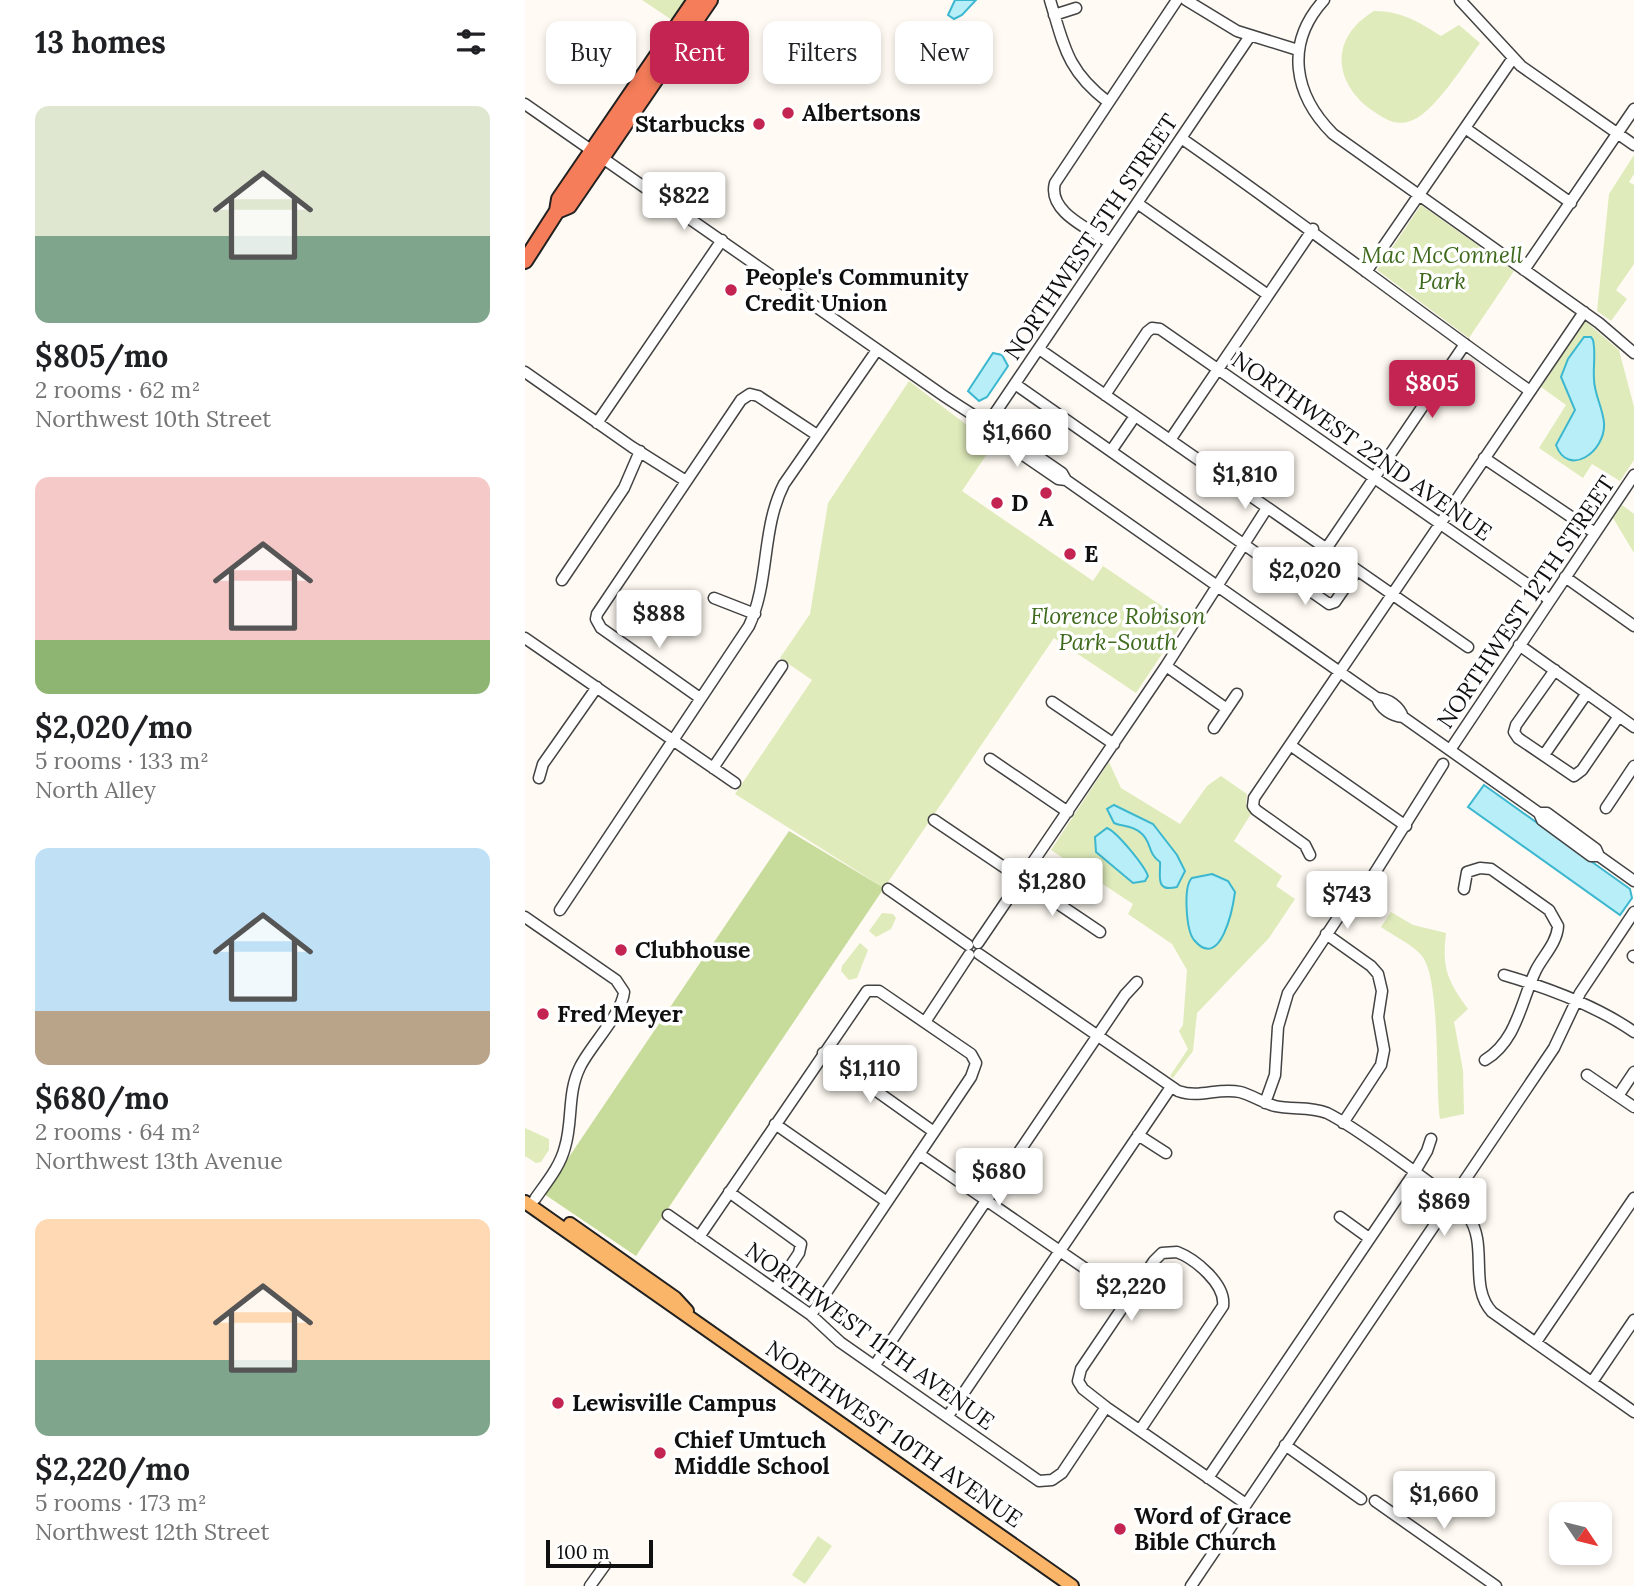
<!DOCTYPE html>
<meta charset="utf-8">
<style>
body{margin:0;font-family:Lora,serif;background:#f6f6f6;color:#202124;height:100vh;display:flex;flex-direction:column;font-size:26px;white-space:nowrap}
*{box-sizing:border-box;margin:0}
p{font-size:23px;color:#757577}
.icon{flex:none;width:38px;height:38px;fill:none;stroke:currentColor;stroke-width:2;stroke-linecap:round;stroke-linejoin:round}
.map{position:relative;flex:1;overflow:hidden}
.drawer{display:flex;flex-direction:column;background:#fff;width:525px}
.drawer>*{flex:none}
.guide{position:absolute;left:21px;top:21px;width:665px;height:63px;display:flex;gap:14px}
.needle{width:46px;rotate:125deg}
.controls{position:absolute;left:1024px;top:1502px;display:grid;gap:14px}
.controls a{display:grid;place-items:center;width:63px;height:63px;border-radius:14px;background:#fff;box-shadow:0 4px 10px #0003;font-size:35px}
.scale{position:absolute;left:21px;bottom:18px;width:107px;box-sizing:border-box;padding-left:7px;border:4px solid #101010;border-top:0;font-size:19px;line-height:24px;white-space:nowrap;color:#101010;-webkit-text-stroke:5px #fff;paint-order:stroke}
.price{position:absolute;translate:-50% -60px;padding:0 16px;border-radius:7px;background:#fff;color:#222;font-size:23px;line-height:46px;filter:drop-shadow(0 2px 4px #0008)}
.price::after{content:'';position:absolute;left:50%;top:42px;width:21px;height:16px;margin-left:-10px;background:inherit;clip-path:polygon(0 0,100% 0,50% 100%)}
.price.on{background:#c42451;color:#fff}
ul{padding:0;list-style:none}
li{display:grid;align-content:center;gap:14px;height:371px;padding:0 35px}
li span{display:grid;place-items:center;height:217px;border-radius:14px;color:#555}
li>.icon{margin-inline-start:auto}
span .icon{width:126px;height:126px;fill:#fffc;stroke-width:1}
li b{font-size:30px}
h2{display:flex;justify-content:space-between;align-items:center;height:84px;padding:0 35px;font-size:30px}
.pill{padding:0 24px;border-radius:14px;background:#fff;box-shadow:0 4px 10px #0003;font-size:24px;line-height:63px}
.pill.on{background:#c42451;color:#fff}
main{display:flex;flex:1;min-height:0}
.map>svg:first-child{display:block}
.green{fill:#dfebbb}
.forest{fill:#c7dc9a}
.water{fill:#b7eef7;stroke:#3cb7d0;stroke-width:2}
.lines{fill:none;stroke-linecap:round;stroke-linejoin:round}
.minor-casing{stroke:#434343;stroke-width:13}
.major-casing{stroke:#212121;stroke-width:16}
.highway-casing{stroke:#212121;stroke-width:18}
.minor{stroke:#fff;stroke-width:10}
.major{stroke:#fab568;stroke-width:12}
.highway{stroke:#f67d5a;stroke-width:14}
.poi-dot{fill:#c42451;stroke:#fff;stroke-width:2.5}
.labels{text-anchor:middle;stroke-width:7;stroke-linejoin:round;paint-order:stroke}
.poi-label{font-size:23px;font-weight:bold;fill:#101010;stroke:#fff;text-anchor:start}
.street-label{font-size:23px;fill:#101010;stroke:#fff}
.park-label{font-size:23px;font-style:italic;fill:#3f6a1e;stroke:#fff}
</style>
<main>
<section class="drawer">
<h2>13 homes<svg class="icon" aria-label="filters" viewBox="0 0 24 24"><path d="M4 7h16M4 17h16"/><circle cx="9" cy="7" r="2"/><circle cx="15" cy="17" r="2"/></svg></h2>
<ul>
<li><span style="background:linear-gradient(#dfe7d0 60%,#7fa58c 0)"><svg class="icon" aria-label="home" viewBox="0 0 24 24"><path d="M3 11l9-7 9 7M6 9v11h12V9"/></svg></span><div><b>$805/mo</b><p>2 rooms · 62 m²</p><p>Northwest 10th Street</p></div></li>
<li><span style="background:linear-gradient(#f6c9c9 75%,#8fb573 0)"><svg class="icon" aria-label="home" viewBox="0 0 24 24"><path d="M3 11l9-7 9 7M6 9v11h12V9"/></svg></span><div><b>$2,020/mo</b><p>5 rooms · 133 m²</p><p>North Alley</p></div></li>
<li><span style="background:linear-gradient(#bfe0f5 75%,#b9a48a 0)"><svg class="icon" aria-label="home" viewBox="0 0 24 24"><path d="M3 11l9-7 9 7M6 9v11h12V9"/></svg></span><div><b>$680/mo</b><p>2 rooms · 64 m²</p><p>Northwest 13th Avenue</p></div></li>
<li><span style="background:linear-gradient(#ffd9b3 65%,#7fa58c 0)"><svg class="icon" aria-label="home" viewBox="0 0 24 24"><path d="M3 11l9-7 9 7M6 9v11h12V9"/></svg></span><div><b>$2,220/mo</b><p>5 rooms · 173 m²</p><p>Northwest 12th Street</p></div></li>
</ul>
</section>
<div class="map">
<svg width="1109" height="1586" viewBox="0 0 1109 1586">
<rect width="100%" height="100%" fill="#fffaf3"/>
<path class="green" d="M117,0H161L147,20Z
M849,11C876,11 894,22 916,36L934,25L955,43C939,64 911,110 888,120C872,127 861,120 848,111C808,83 804,38 849,11Z
M1109,155V174L1104,182L1109,185V264L1091,290L1102,299L1086,321L1072,311L1084,194Z
M896,205L989,271L944,338L852,270Z
M1060,321L1094,350L1109,407V460L1095,481L1067,464L1058,478L1014,448L1041,405L1016,387Z
M384,381L468,445L437,491L568,581L578,566L659,621L611,693L529,638L359,888L210,794L287,680L255,658L285,614L303,503Z
M1097,505L1109,514V553L1088,518Z
M584,762L596,788L655,824L682,786L696,776L722,794L721,804L726,814L709,841L757,876L751,886L770,899L744,938L672,1013L668,1051L648,1078L645,1076L663,1049L654,1031L658,1025L662,970L647,944L603,914L608,904L526,850Z
M866,912L888,925L921,933C917,968 922,980 943,1009L929,1022L938,1070L939,1114L915,1119C910,1084 916,980 897,956C888,945 869,936 856,927Z
M357,913L368,914L371,918L366,929L351,937L344,931Z
M335,943L343,950L332,978L324,980L316,971L317,966Z
M0,1128L24,1139V1150L16,1162L11,1163L0,1156Z
M293,1536L307,1546L280,1584L267,1575Z"/>
<path class="forest" d="M264,831L359,888L111,1256L19,1194Z"/>
<path class="water" d="M430,0H451L437,15L429,19L423,15Z
M1059,337H1066L1068,340C1071,353 1068,366 1069,379C1069,394 1078,408 1079,423C1081,452 1043,478 1031,445L1050,410L1036,377L1043,359Z
M468,353L477,355L483,366L462,397L454,401L443,391Z
M959,785L1105,889L1107,898L1095,915L943,807Z
M589,805L628,824L652,855L660,871L652,887C629,893 636,874 635,862C622,853 627,842 616,833C607,825 598,827 589,823L582,809Z
M582,828C592,832 619,865 623,876L620,881L608,883L571,852L570,837Z
M687,874L703,881L710,892C708,907 696,972 669,940C661,930 658,886 667,878Z"/>
<g class="lines">
<g class="minor-casing">
<path id="minor" d="M525,0C539,46 542,71 583,102
M661,0L712,31L773,50
M799,0C759,44 769,95 808,134L1074,323L1109,353
M935,0L996,66L1109,145
M529,15L551,8
M0,104L419,396C458,422 498,445 537,473L541,480L852,698C856,709 866,716 878,717L1014,813L1017,820L1066,856H1074L1109,881
M940,128L1046,203
M656,138C774,220 888,308 1005,391
M612,203L743,295
M585,243C565,229 522,212 530,183L652,0
M999,270L1109,109
M841,272L988,58
M514,349L943,647
M0,372L107,447L161,481
M490,384L804,604L810,602L832,570
M580,395L622,332L627,328L635,329L1025,600
M72,423L197,240
M462,425L725,36
M463,425L472,437L533,479L541,480
M645,440L788,229
M586,451L610,416
M959,458L1070,533
M801,549L940,344
M1040,577L1109,626
M37,580L99,488L115,451
M189,598L230,614
M0,638L210,783
M994,645L1109,727
M641,666L702,709
M1030,670L991,725L989,732L993,738L1049,776L1057,770L1094,716
M175,698L76,628L71,619L72,614L216,400L225,394L233,396L292,435
M852,698C864,699 874,706 878,717
M527,702L589,744
M689,728L712,694
M765,745L881,826
M925,750L1109,475
M1019,755L1062,693
M465,759L543,812
M188,768L257,666
M14,778L18,764L72,687
M1081,808L1109,766
M1014,813H1022L1071,849L1074,856
M409,820L575,932
M785,855L780,845L731,810L728,806L729,798L1059,312
M363,889L443,945
M939,889L942,872L955,868L966,869L1024,910L1033,926C1032,943 1018,956 1011,970C996,1001 992,1041 960,1060
M35,910L224,626C245,581 236,529 259,484L352,350
M0,917L91,980L99,992C97,1014 65,1046 55,1067C42,1093 48,1121 40,1147C35,1167 21,1183 10,1199
M801,934L846,966L853,974L857,991L853,1017L859,1050L856,1065L818,1123
M453,943L641,666L742,508
M454,954L653,1091C675,1099 693,1087 715,1092C727,1095 738,1103 750,1106C767,1110 785,1106 802,1113C825,1124 929,1197 943,1216C964,1245 943,1286 967,1312L1109,1412
M1108,956L1109,957
M979,975C1023,988 1072,1006 1109,1032
M400,1022L444,955
M298,1053L409,1132
M1062,1075L1109,1107
M1093,1096L1109,1072
M740,1103L750,1075L753,1027L763,993L822,904L846,879L918,764
M250,1124L362,1202
M613,1135L641,1153
M394,1154L603,1298
M204,1192L276,1244L274,1253L250,1289
M143,1215L286,1315L315,1342L514,1481L527,1480L537,1473L581,1407
M815,1217L844,1238
M174,1237L342,991H354L446,1054L451,1063
M286,1315L446,1077L451,1063
M1011,1342L1109,1198
M350,1365L600,995L612,982
M1067,1382L1109,1320
M423,1416L646,1087
M615,1430L698,1306C701,1284 670,1259 652,1252L637,1253L629,1261L556,1369L553,1381L558,1389L581,1407L721,1504
M760,1445L836,1499
M683,1478L889,1173L902,1151L906,1139
M850,1501L971,1586
M65,1586L80,1565
M666,1586L1029,1048L1055,993L1109,912"/>
</g>
<g class="major-casing">
<path id="major" d="M0,1202L547,1586
M45,1224L150,1298L162,1311"/>
</g>
<g class="highway-casing">
<path id="highway" d="M32,211L44,206L185,0
M0,261L32,211L34,199L170,0"/>
</g>
<use href="#minor" class="minor"/>
<use href="#major" class="major"/>
<use href="#highway" class="highway"/>
</g>
<g class="poi-dot">
<circle cx="263" cy="113" r="7"/>
<circle cx="234" cy="124" r="7"/>
<circle cx="206" cy="290" r="7"/>
<circle cx="521" cy="493" r="7"/>
<circle cx="472" cy="503" r="7"/>
<circle cx="545" cy="554" r="7"/>
<circle cx="96" cy="950" r="7"/>
<circle cx="18" cy="1014" r="7"/>
<circle cx="33" cy="1403" r="7"/>
<circle cx="135" cy="1453" r="7"/>
<circle cx="595" cy="1529" r="7"/>
</g>
<g class="labels">
<g class="poi-label">
<text x="277" y="121">Albertsons</text>
<text x="220" y="132" text-anchor="end">Starbucks</text>
<text x="220" y="285">People's Community<tspan x="220" dy="26">Credit Union</tspan></text>
<text x="486" y="511">D</text>
<text x="521" y="526" text-anchor="middle">A</text>
<text x="559" y="562">E</text>
<text x="110" y="958">Clubhouse</text>
<text x="32" y="1022">Fred Meyer</text>
<text x="47" y="1411">Lewisville Campus</text>
<text x="149" y="1448">Chief Umtuch<tspan x="149" dy="26">Middle School</tspan></text>
<text x="609" y="1524">Word of Grace<tspan x="609" dy="26">Bible Church</tspan></text>
</g>
<g class="street-label">
<text transform="translate(566 237) rotate(-56)" y="8">NORTHWEST 5TH STREET</text>
<text transform="translate(837 446) rotate(35)" y="8">NORTHWEST 22ND AVENUE</text>
<text transform="translate(1001 602) rotate(-56)" y="8">NORTHWEST 12TH STREET</text>
<text transform="translate(345 1336) rotate(36)" y="8">NORTHWEST 11TH AVENUE</text>
<text transform="translate(369 1434) rotate(35)" y="8">NORTHWEST 10TH AVENUE</text>
</g>
<g class="park-label">
<text x="917" y="263">Mac McConnell<tspan x="917" dy="26">Park</tspan></text>
<text x="593" y="624">Florence Robison<tspan x="593" dy="26">Park-South</tspan></text>
</g>
</g>
</svg>
<div class="controls">
<a><svg class="needle" viewBox="-14 -14 28 28"><path d="M0-13l5 13h-10z" fill="#e53935"/><path d="M0 13l5-13h-10z" fill="#757577"/></svg></a>
</div>
<div class="scale">100 m</div>
<b class="price" style="left:159px;top:232px">$822</b>
<b class="price on" style="left:907px;top:420px">$805</b>
<b class="price" style="left:492px;top:469px">$1,660</b>
<b class="price" style="left:720px;top:511px">$1,810</b>
<b class="price" style="left:780px;top:607px">$2,020</b>
<b class="price" style="left:134px;top:650px">$888</b>
<b class="price" style="left:527px;top:918px">$1,280</b>
<b class="price" style="left:822px;top:931px">$743</b>
<b class="price" style="left:345px;top:1105px">$1,110</b>
<b class="price" style="left:474px;top:1208px">$680</b>
<b class="price" style="left:919px;top:1238px">$869</b>
<b class="price" style="left:606px;top:1323px">$2,220</b>
<b class="price" style="left:919px;top:1531px">$1,660</b>
<div class="guide">
<a class="pill">Buy</a>
<a class="pill on">Rent</a>
<a class="pill">Filters</a>
<a class="pill">New</a>
</div>
</div>
</main>
